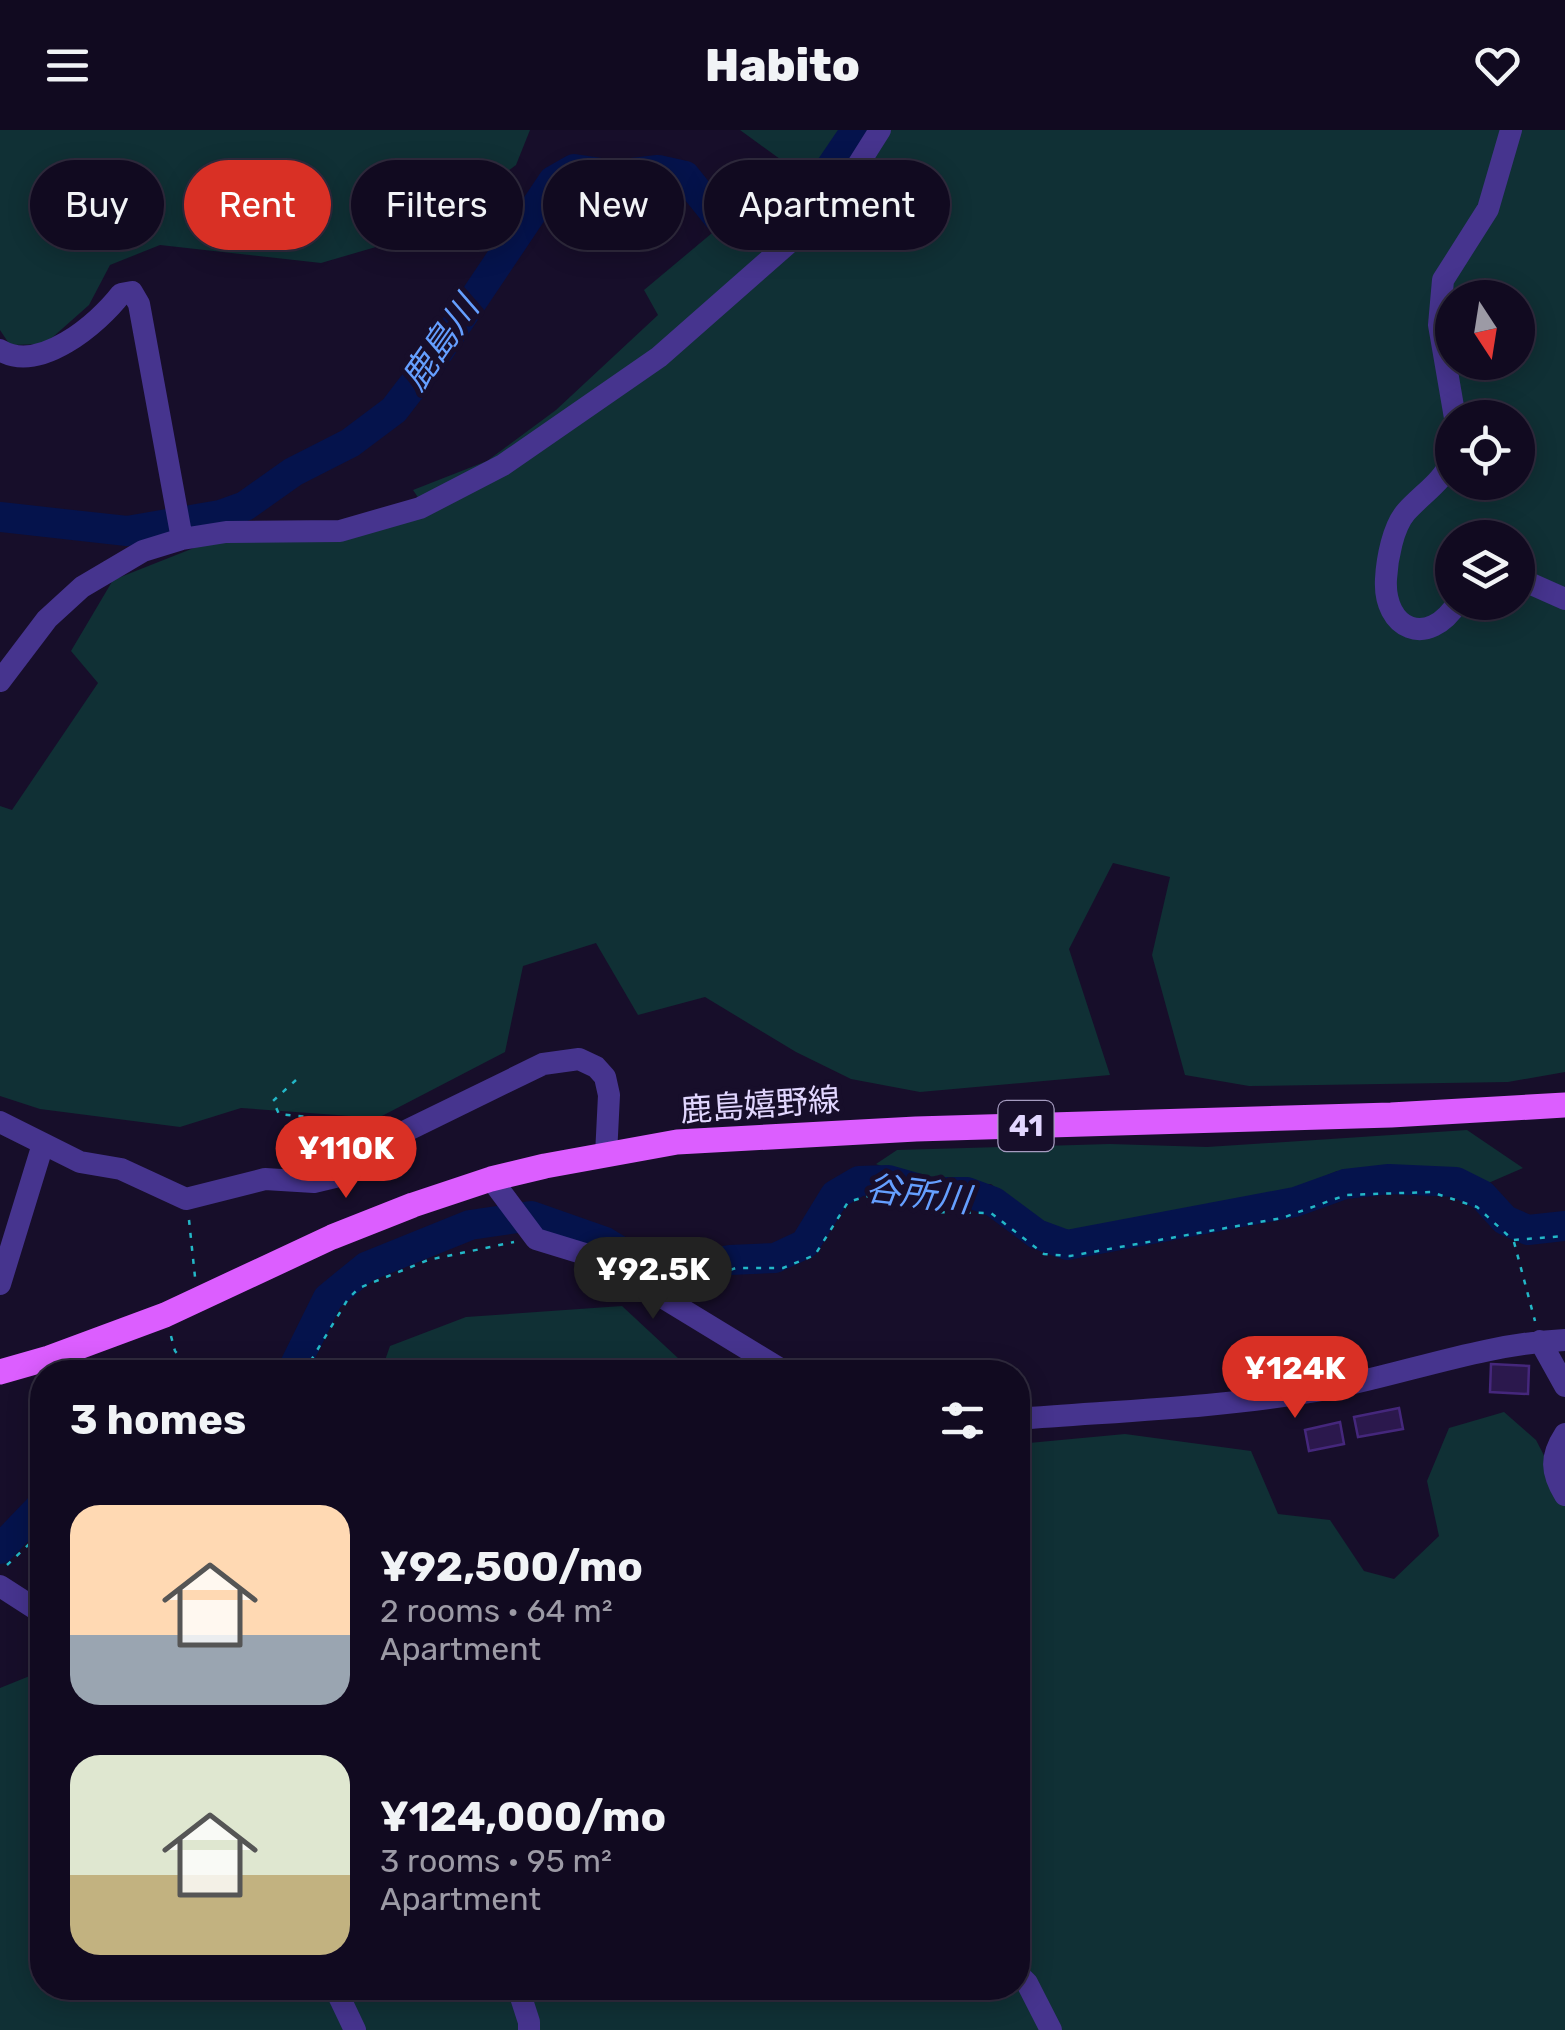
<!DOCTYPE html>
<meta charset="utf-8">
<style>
body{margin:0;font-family:Rubik,"Noto Sans JP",sans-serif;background:#1a1329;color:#f1f3f6;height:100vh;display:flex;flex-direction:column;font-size:38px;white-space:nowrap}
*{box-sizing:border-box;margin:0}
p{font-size:32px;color:#9c9aa5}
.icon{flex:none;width:55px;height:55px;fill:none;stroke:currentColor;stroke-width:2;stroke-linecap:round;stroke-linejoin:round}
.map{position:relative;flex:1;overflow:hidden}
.panel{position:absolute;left:30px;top:1230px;width:1000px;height:640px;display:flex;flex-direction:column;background:#110a20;border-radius:40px;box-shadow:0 5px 25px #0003,0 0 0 2px #302b3e}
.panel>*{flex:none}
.banner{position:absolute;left:30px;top:30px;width:1000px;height:90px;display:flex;gap:20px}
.needle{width:65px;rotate:168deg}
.tools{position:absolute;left:1435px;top:150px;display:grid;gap:20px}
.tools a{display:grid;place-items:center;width:100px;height:100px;border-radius:50%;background:#110a20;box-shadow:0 5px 25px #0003,0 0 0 2px #302b3e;font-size:50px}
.price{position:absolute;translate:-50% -85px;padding:0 22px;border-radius:35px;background:#d93025;color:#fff;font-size:32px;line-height:65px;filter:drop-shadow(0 2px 5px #0008)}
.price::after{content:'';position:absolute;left:50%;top:60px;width:30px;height:22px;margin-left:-15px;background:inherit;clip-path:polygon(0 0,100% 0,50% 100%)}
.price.current{background:#222;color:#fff}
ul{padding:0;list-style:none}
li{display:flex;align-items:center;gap:30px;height:250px;padding:0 40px}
li span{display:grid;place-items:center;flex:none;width:280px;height:200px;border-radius:30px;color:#555}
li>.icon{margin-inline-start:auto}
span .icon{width:120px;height:120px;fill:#fffc;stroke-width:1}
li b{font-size:42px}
h2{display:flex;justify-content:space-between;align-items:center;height:120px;padding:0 40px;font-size:42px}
.tag{padding:0 35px;border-radius:45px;background:#110a20;box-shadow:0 5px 25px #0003,0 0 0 2px #302b3e;font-size:35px;line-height:90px}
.tag.current{background:#d93025;color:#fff}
header{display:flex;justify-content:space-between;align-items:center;height:130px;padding:0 40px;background:#110a20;font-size:45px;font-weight:800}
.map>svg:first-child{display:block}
.green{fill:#103035;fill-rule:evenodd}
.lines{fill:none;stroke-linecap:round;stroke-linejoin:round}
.river{stroke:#05134c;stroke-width:30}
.building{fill:#2b184d;stroke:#45277c;stroke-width:2.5}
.path{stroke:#23b7c7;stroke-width:2.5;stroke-dasharray:5 8;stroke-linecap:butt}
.minor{stroke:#46348e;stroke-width:22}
.major{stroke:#dc5eff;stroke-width:25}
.labels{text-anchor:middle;stroke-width:10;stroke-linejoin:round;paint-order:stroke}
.shield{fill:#170e2a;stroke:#a59bbf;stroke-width:2.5}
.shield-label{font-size:30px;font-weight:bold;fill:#e2d7ff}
.street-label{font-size:32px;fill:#e2d7ff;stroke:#170e2a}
.water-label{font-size:35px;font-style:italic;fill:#659fff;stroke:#170e2a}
</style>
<header><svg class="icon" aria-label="menu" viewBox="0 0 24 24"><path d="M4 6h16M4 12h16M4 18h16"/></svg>Habito<svg class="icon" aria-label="heart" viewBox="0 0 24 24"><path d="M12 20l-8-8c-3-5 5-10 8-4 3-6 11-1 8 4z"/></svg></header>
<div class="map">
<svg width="1565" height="1900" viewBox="0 0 1565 1900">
<rect width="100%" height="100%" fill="#170e2a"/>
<path class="green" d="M0,0H530L516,35L424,103L321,133L160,115L110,135L89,175L45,214L10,215L0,200Z
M740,0H1565V942L1508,952L1249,956L1185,945L1152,825L1170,747L1113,733L1069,819L1110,945L920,962L851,949L796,922L705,867L638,885L596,813L523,836L505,922L378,988L241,978L180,997L40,979L0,966V676L12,680L98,553L71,521L113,450L219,408L428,382L413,360L487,331L556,280L658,185L644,160L791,37ZM1452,168H1518V232H1452ZM1452,288H1518V352H1452ZM1452,408H1518V472H1452Z
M1467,1000L1523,1038L1486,1054L1451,1037L1337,1041L1268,1070L1072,1103L1041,1094L991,1054H929L876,1034L897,1020L1110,1014L1207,1017Z
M622,1176L693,1242H381L390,1216L466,1187Z
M1504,1282L1536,1310L1565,1366V1900H0V1558L42,1541V1858H1018V1314L1125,1304L1251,1321L1278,1384L1330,1390L1364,1441L1394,1449L1439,1406L1427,1351L1449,1298Z"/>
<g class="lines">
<path class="river" d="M0,387L127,401L220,385L245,376L293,342L350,313L394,280L437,224L553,51L574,39L615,45L658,40L685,46L718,87L739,93L781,85L812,65L856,0
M288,1242L293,1239L328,1168L366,1137L470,1095L531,1086L605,1112L646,1137L665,1141L730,1130L775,1128L805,1114L835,1065L859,1051L888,1050L930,1062H967L994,1072L1037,1104L1067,1115L1295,1072L1345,1054L1389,1049L1456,1052L1482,1065L1505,1090L1528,1100L1565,1096
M0,1419L42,1375"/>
</g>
<path class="building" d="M1342,1215L1344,1230L1303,1236L1301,1221Z
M1491,1234L1529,1236L1528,1264L1490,1262Z
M1399,1278L1403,1299L1358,1307L1354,1287Z
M1340,1292L1344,1314L1309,1321L1305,1300Z"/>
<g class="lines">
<path class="path" d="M296,950L273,971L279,984L356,992L360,1000
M189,1090L195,1147
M1514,1112L1535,1191
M681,1156L736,1138H783L815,1125L848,1072L881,1062L929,1082L991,1083L1044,1124L1070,1126L1282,1088L1346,1065L1431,1062L1477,1077L1513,1110L1565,1106
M171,1206L175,1221L193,1242
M304,1242L348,1169L359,1158L428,1130L514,1112
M7,1435L42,1402"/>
<path class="minor" d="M0,220C39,244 98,194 121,164L132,162L139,174L182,409
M1455,288L1439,195L1443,150L1488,79L1511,0
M1452,329C1443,352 1423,363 1406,382C1393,397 1387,429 1386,449C1383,499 1428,520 1458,472
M1518,448L1565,469
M0,551L47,489L82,457L143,421L182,409L226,402L340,401L420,378L503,335L659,227L817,88L844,57L880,0
M0,992L80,1032L121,1039L186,1069L265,1049L314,1052L335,1047L369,1019L543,934L579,929L596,937L605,947L609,965L606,1025
M491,1049L536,1109L598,1128L785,1242
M0,1154L43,1014
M1540,1211L1565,1256
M1018,1289C1117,1281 1218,1278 1316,1261C1400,1246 1480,1214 1565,1210
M1565,1304C1550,1327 1551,1342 1565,1365
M0,1456L42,1483
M1018,1844L1027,1853L1051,1900
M335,1858L355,1900
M518,1858L529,1892V1900"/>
<path class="major" d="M0,1242L49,1228L165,1185L332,1107L413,1075L491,1049L545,1036L677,1012L916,999L1391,985L1565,975"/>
</g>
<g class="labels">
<rect class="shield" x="998.5" y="971" width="55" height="50" rx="8"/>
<g class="shield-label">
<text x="1026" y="1006">41</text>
</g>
<g class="street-label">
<text transform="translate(760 975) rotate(-4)" y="11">鹿島嬉野線</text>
</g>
<g class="water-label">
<text transform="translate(440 213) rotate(-55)" y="12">鹿島川</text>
<text transform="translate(918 1064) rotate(7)" y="12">谷所川</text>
</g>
</g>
</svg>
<div class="tools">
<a><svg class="needle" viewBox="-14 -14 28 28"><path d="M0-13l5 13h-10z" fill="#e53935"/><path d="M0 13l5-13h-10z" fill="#9c9aa5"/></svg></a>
<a><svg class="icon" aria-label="locate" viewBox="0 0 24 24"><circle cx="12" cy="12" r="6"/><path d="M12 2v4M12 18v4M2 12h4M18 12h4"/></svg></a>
<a><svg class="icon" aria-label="layers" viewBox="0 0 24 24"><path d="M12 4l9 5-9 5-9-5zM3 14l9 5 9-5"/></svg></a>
</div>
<b class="price" style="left:346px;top:1071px">¥110K</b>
<b class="price current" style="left:653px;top:1192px">¥92.5K</b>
<b class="price" style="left:1295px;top:1291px">¥124K</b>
<div class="banner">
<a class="tag">Buy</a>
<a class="tag current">Rent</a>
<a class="tag">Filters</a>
<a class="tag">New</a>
<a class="tag">Apartment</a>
</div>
<section class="panel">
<h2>3 homes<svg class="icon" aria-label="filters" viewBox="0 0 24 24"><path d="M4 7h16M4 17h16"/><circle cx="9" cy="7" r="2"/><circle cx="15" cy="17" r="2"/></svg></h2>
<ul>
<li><span style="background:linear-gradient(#ffd9b3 65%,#9aa5b1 0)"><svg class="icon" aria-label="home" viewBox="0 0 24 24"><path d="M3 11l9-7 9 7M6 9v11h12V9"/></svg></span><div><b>¥92,500/mo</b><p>2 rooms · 64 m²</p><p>Apartment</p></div></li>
<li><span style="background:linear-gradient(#dfe7d0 60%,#c2b280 0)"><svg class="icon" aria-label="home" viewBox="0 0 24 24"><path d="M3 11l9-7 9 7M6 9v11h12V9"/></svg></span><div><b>¥124,000/mo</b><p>3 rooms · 95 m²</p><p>Apartment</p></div></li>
</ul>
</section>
</div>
